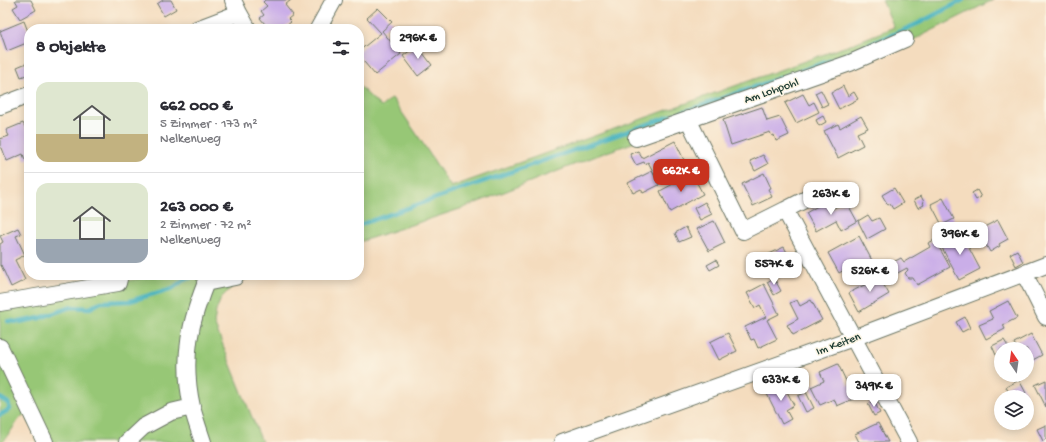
<!DOCTYPE html>
<html lang="de">
<meta charset="utf-8">
<style>
body{margin:0;font-family:"Gochi Hand",sans-serif;background:#f7f7f7;color:#2b2b33;height:100vh;display:flex;flex-direction:column;font-size:15px;white-space:nowrap}
*{box-sizing:border-box;margin:0}
p{font-size:13px;color:#7c7c81}
.icon{flex:none;width:22px;height:22px;fill:none;stroke:currentColor;stroke-width:2;stroke-linecap:round;stroke-linejoin:round}
.map{position:relative;flex:1;overflow:hidden}
.drawer{position:absolute;left:24px;top:24px;width:340px;height:256px;display:flex;flex-direction:column;background:#fff;border-radius:16px;box-shadow:0 2px 10px #0003}
.drawer>*{flex:none}
.needle{width:26px;rotate:347deg}
.fabs{position:absolute;left:994px;top:342px;display:grid;gap:8px}
.fabs a{display:grid;place-items:center;width:40px;height:40px;border-radius:50%;background:#fff;box-shadow:0 2px 10px #0003;font-size:20px}
.price{position:absolute;translate:-50% -34px;padding:0 9px;border-radius:8px;background:#fff;color:#222;font-size:13px;line-height:26px;filter:drop-shadow(0 1px 2px #0008)}
.price::after{content:'';position:absolute;left:50%;top:24px;width:12px;height:9px;margin-left:-6px;background:inherit;clip-path:polygon(0 0,100% 0,50% 100%)}
.price.on{background:#c8321e;color:#fff}
ul{padding:0;list-style:none}
li{display:flex;align-items:center;gap:12px;height:100px;padding:0 12px}
li+li{border-top:1px solid #e1e1e2}
li span{display:grid;place-items:center;flex:none;width:112px;height:80px;border-radius:12px;color:#555}
li>.icon{margin-inline-start:auto}
span .icon{width:48px;height:48px;fill:#fffc;stroke-width:1}
li b{font-size:17px}
h2{display:flex;justify-content:space-between;align-items:center;height:48px;padding:0 12px;font-size:17px}
.map>svg:first-child{display:block}
.green{fill:#97c776;stroke:#5b8255}
.lines{fill:none;stroke-linecap:round;stroke-linejoin:round}
.stream{stroke:#43b1be;stroke-width:4.5}
.building{fill:#caaee8}
.minor-casing{stroke:#6a7564;stroke-width:18}
.minor{stroke:#fff;stroke-width:16}
.labels{text-anchor:middle;stroke-width:3;stroke-linejoin:round;paint-order:stroke}
.street-label{font-size:12px;fill:#1f3d34;stroke:#fcf5e5}
</style>
<div class="map">
<svg width="1046" height="442" viewBox="0 0 1046 442">
<rect width="100%" height="100%" fill="#fcf5e5"/>
<filter id="ink" filterUnits="userSpaceOnUse"><feTurbulence type="fractalNoise" baseFrequency=".025" numOctaves="2"/><feDisplacementMap in="SourceGraphic" scale="8" xChannelSelector="R" yChannelSelector="G"/><feConvolveMatrix kernelMatrix="1 2 1 2 8 2 1 2 1" color-interpolation-filters="sRGB"/></filter>
<filter id="wash" filterUnits="userSpaceOnUse"><feTurbulence type="fractalNoise" baseFrequency=".012" numOctaves="4" result="noise"/><feDisplacementMap in="SourceGraphic" scale="16" xChannelSelector="R" yChannelSelector="G"/><feGaussianBlur stdDeviation="0.9" result="paint"/><feColorMatrix in="noise" values="0 0 0 0 0 0 0 0 0 0 0 0 0 0 0 0 0 1.4 0 .05"/><feComposite in="paint" operator="in"/></filter>
<g filter="url(#wash)">
<rect width="100%" height="100%" fill="#f4dcbe"/>
<path class="green" d="M882,0H993L907,43L847,67L604,153L463,208L359,242V86L381,107L392,98L418,136L451,187L847,46L894,27Z
M161,275H260L236,283L221,298L216,311L214,323L262,442H40L25,414L20,418L3,442H0V302Z"/>
<g class="lines">
<path class="stream" d="M359,225L846,55L919,23L963,0
M8,321L19,322L40,318L71,307L90,308L101,302L130,301L173,288L185,279L190,278
M0,398L8,403L10,409L0,415"/>
</g>
<g id="blocks">
<path class="building" d="M15,0H31L36,10L20,19L13,8L18,5Z
M163,0H171L176,9L164,16L157,4Z
M265,0H291L285,5L293,15L288,19L291,22L282,29H269L260,18L264,15L261,11L267,6L263,2Z
M378,8L392,22L382,31L401,54L375,75L359,56V51L381,33L367,18Z
M24,21L29,34V42L7,51L0,31Z
M417,45L432,65L418,76L403,56Z
M29,62V74L21,77L17,67Z
M843,86L848,96L854,92L858,99L839,109L831,93Z
M821,90L828,104L822,107L815,93Z
M803,94L809,105L814,102L819,112L796,123L785,103Z
M762,107L767,121L780,117L789,135L776,141L774,135L772,136L770,132L731,145L723,120Z
M823,116L826,122L819,126L816,120Z
M861,116L868,128L857,133L863,145L838,158L824,131L838,124L840,128Z
M23,123L29,135V158L25,160L23,154L7,161L2,148H0V139L9,136L6,130Z
M675,141L684,160L655,175L648,162L645,164L644,162L636,165L630,154L638,151L642,158Z
M763,155L768,164L755,171L750,161Z
M652,171L659,185L643,193L641,189L633,193L628,183Z
M764,173L771,188L768,189L772,197L753,206L742,184Z
M692,174L703,194L670,212L660,191Z
M894,188L903,203L893,209L890,204L888,205L882,195Z
M977,190L981,197L976,200L972,193Z
M921,196L924,202L923,203L924,205L918,208L914,200Z
M943,198L954,219L942,225L931,204Z
M826,201L830,210L846,201L857,221L841,230L836,220L816,231L806,213Z
M705,202L712,214L700,220L694,208Z
M868,215L872,221L879,218L885,229L867,239L858,221Z
M998,220L1008,239L999,244L1000,246L990,252L978,230Z
M714,221L725,243L709,251L697,229Z
M686,227L691,237L679,242L675,233Z
M18,228L21,234L16,236L25,255L15,260L25,280L11,287L1,265L0,266V244L3,242L0,236Z
M961,233L980,269L959,280L940,244Z
M859,236L877,270L863,278L855,264L839,273L828,253Z
M935,240L950,267L917,285L913,278H908L905,273L908,270L907,268L890,277L884,267L901,258L904,262L930,247L928,243Z
M784,247L795,267L775,278L763,257Z
M1017,250L1023,262L1016,266L1010,254Z
M716,260L719,265L710,270L707,265Z
M883,269L888,278L882,282L889,294L859,312L849,293L870,282L871,284L880,280L876,273Z
M774,278L781,291L774,295L767,282Z
M764,284L779,314L767,320L777,339L758,348L754,339L751,340L745,327L766,317L760,305L755,308L747,293Z
M797,300L800,306L811,300L822,320L793,335L787,325L798,319L790,303Z
M1008,301L1017,318L1003,325L1005,329L986,339L979,325L993,319L989,311Z
M965,317L970,328L962,332L956,322Z
M728,333L737,351L719,360L710,342Z
M1031,334L1042,355L1027,363V349H1017L1014,343Z
M1004,340L1009,348L1001,349V352L996,355L992,346Z
M838,364L848,385L852,383L858,397L837,406L834,399L820,405L811,387L824,381L820,372Z
M1019,380L1026,393L1019,397H1011L1006,387Z
M1046,380V407L1035,385Z
M783,384L794,405L786,410L791,419L782,424L766,392Z
M806,392L814,408L806,412L798,396Z
M874,401L880,413L874,416L868,404Z
M878,423L888,442H859L855,434Z
M1046,425V439L1043,441L1037,429Z"/>
</g>
</g>
<g filter="url(#ink)">
<use href="#blocks" fill-opacity="0" stroke="#6a7564" stroke-width="1"/>
<g class="lines">
<g class="minor-casing">
<path id="minor" d="M233,0L239,13L248,29
M197,29L239,13
M318,29L334,0
M0,106L29,95
M688,119L743,231L785,210L909,442
M636,138L850,63L905,39
M785,210L818,193
M1024,273L1046,317
M205,283L235,277
M0,303L118,283L120,275
M0,347L45,442
M127,442L143,427L171,412L192,407
M203,442C199,430 195,419 192,407C181,358 190,320 209,275
M562,442L853,338L1046,265"/>
</g>
<use href="#minor" class="minor"/>
</g>
</g>
<g class="labels">
<g class="street-label">
<text transform="translate(771 90) rotate(-19)" y="4">Am Lohpohl</text>
<text transform="translate(838 343) rotate(-20)" y="4">Im Keiten</text>
</g>
</g>
</svg>
<div class="fabs">
<a><svg class="needle" viewBox="-14 -14 28 28"><path d="M0-13l5 13h-10z" fill="#e53935"/><path d="M0 13l5-13h-10z" fill="#7c7c81"/></svg></a>
<a><svg class="icon" aria-label="layers" viewBox="0 0 24 24"><path d="M12 4l9 5-9 5-9-5zM3 14l9 5 9-5"/></svg></a>
</div>
<b class="price" style="left:418px;top:60px">296K €</b>
<b class="price on" style="left:681px;top:193px">662K €</b>
<b class="price" style="left:831px;top:216px">263K €</b>
<b class="price" style="left:960px;top:256px">396K €</b>
<b class="price" style="left:774px;top:286px">557K €</b>
<b class="price" style="left:870px;top:293px">526K €</b>
<b class="price" style="left:781px;top:402px">633K €</b>
<b class="price" style="left:874px;top:408px">349K €</b>
<section class="drawer">
<h2>8 Objekte<svg class="icon" aria-label="filters" viewBox="0 0 24 24"><path d="M4 7h16M4 17h16"/><circle cx="9" cy="7" r="2"/><circle cx="15" cy="17" r="2"/></svg></h2>
<ul>
<li><span style="background:linear-gradient(#dfe7d0 65%,#c2b280 0)"><svg class="icon" aria-label="home" viewBox="0 0 24 24"><path d="M3 11l9-7 9 7M6 9v11h12V9"/></svg></span><div><b>662 000 €</b><p>5 Zimmer · 173 m²</p><p>Nelkenweg</p></div></li>
<li><span style="background:linear-gradient(#dfe7d0 70%,#9aa5b1 0)"><svg class="icon" aria-label="home" viewBox="0 0 24 24"><path d="M3 11l9-7 9 7M6 9v11h12V9"/></svg></span><div><b>263 000 €</b><p>2 Zimmer · 72 m²</p><p>Nelkenweg</p></div></li>
</ul>
</section>
</div>
